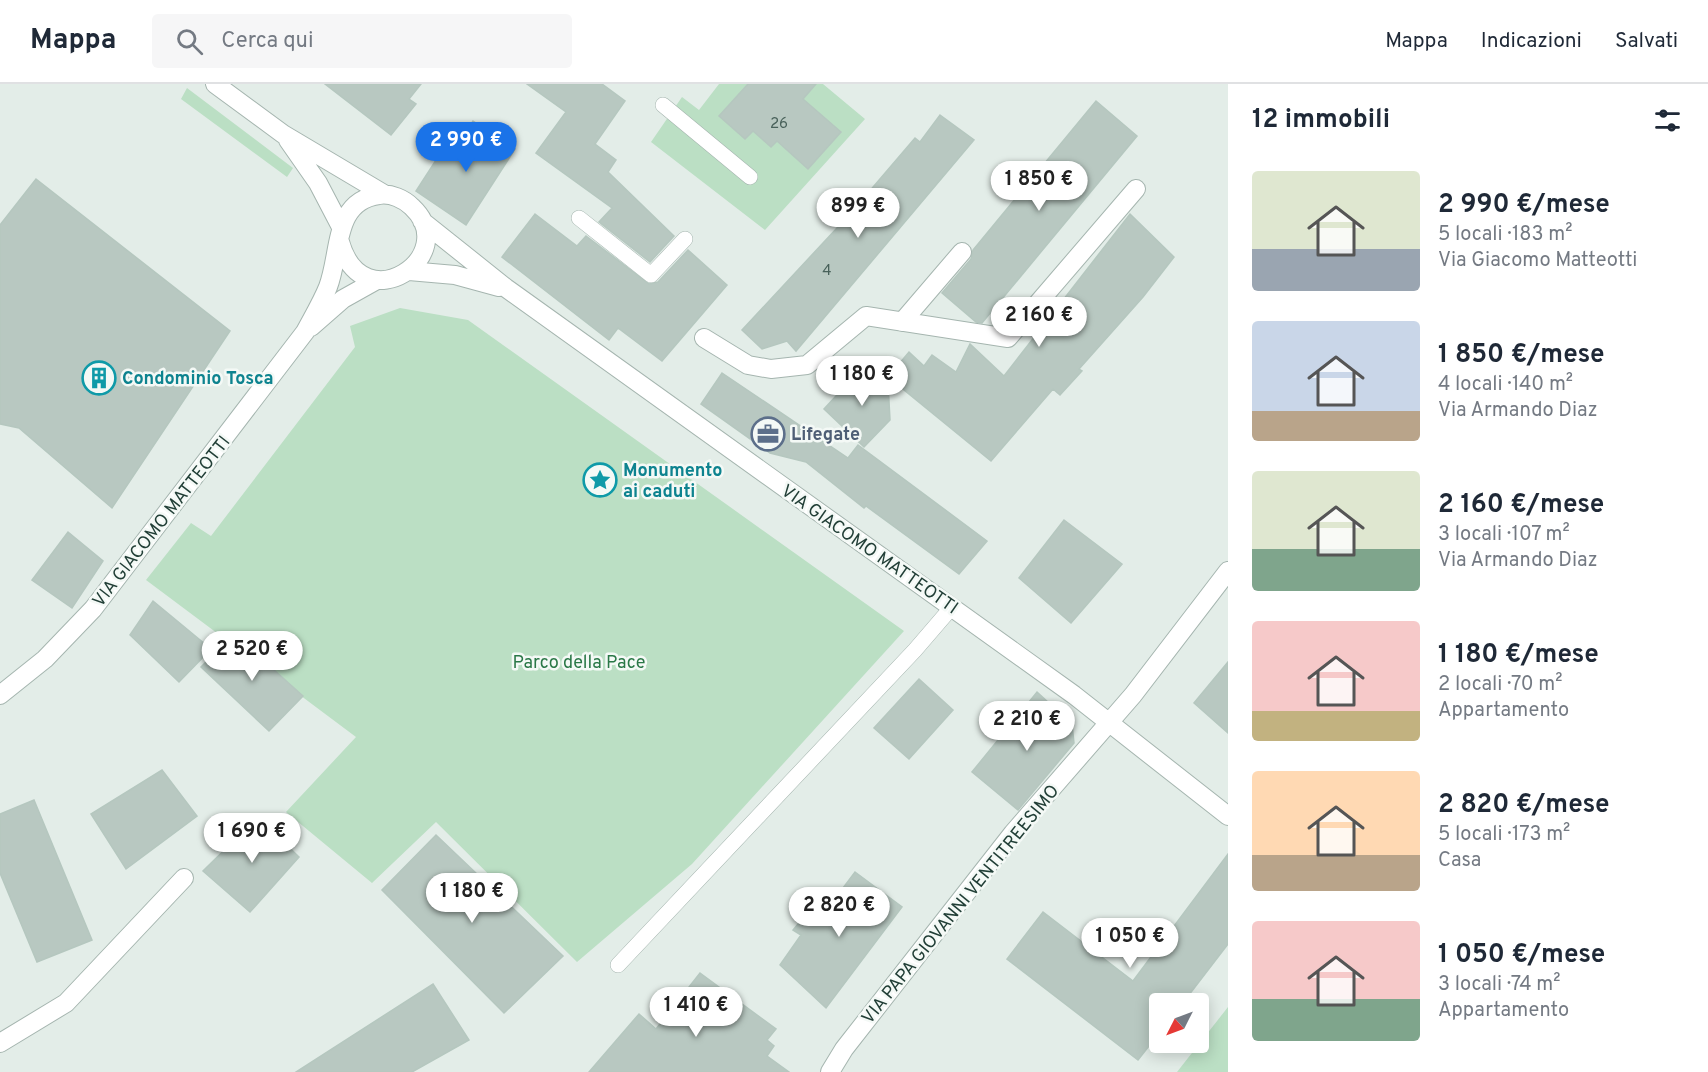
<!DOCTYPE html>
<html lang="it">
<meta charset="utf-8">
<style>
body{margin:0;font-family:Overpass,sans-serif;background:#f6f6f7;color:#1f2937;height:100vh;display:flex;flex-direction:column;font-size:22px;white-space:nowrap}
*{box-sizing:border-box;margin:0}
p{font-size:20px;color:#747a83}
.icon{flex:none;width:33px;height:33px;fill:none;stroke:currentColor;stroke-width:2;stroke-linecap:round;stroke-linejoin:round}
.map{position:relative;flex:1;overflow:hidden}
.drawer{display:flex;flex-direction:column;background:#fff;width:480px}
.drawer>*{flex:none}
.needle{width:39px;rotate:228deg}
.tools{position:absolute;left:1149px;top:909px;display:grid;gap:12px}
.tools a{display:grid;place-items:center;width:60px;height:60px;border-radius:6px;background:#fff;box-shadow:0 3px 15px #0003;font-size:30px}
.price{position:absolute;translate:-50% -51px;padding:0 14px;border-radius:21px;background:#fff;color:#222;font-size:20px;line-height:39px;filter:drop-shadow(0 2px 3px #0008)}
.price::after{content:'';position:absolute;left:50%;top:36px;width:18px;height:14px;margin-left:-9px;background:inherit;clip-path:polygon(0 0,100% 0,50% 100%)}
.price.current{background:#1a73e8;color:#fff}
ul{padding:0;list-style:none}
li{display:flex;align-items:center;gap:18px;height:150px;padding:0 24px}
li span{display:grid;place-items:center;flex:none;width:168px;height:120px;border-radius:6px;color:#555}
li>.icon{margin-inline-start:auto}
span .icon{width:72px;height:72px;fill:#fffc;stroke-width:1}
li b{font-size:26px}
h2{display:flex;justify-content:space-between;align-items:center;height:72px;padding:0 24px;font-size:26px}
header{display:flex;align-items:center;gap:36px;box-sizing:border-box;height:84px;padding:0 30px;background:#fff;border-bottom:2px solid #e0e1e3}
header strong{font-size:28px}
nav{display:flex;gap:33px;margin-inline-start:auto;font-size:21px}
.search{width:420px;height:54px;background:#f6f6f7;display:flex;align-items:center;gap:15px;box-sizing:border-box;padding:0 21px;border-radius:6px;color:#747a83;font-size:22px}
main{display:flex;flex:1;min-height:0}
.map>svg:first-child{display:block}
.green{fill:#bbdfc4}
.building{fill:#b8c8c1;stroke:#b5c7bf;stroke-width:1.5}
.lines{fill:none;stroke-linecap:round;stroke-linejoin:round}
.lane-casing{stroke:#a5b5af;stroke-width:16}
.street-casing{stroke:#a5b5af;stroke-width:20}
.lane{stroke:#fff;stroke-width:15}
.street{stroke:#fff;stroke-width:18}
.labels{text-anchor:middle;stroke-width:5;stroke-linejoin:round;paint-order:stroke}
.number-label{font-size:15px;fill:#48615a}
.culture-label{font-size:18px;font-weight:bold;fill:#0d838f;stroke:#f4f9f6;text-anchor:start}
.service-label{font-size:18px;font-weight:bold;fill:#4e5e75;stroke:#f4f9f6;text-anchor:start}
.street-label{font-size:18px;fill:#223f37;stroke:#f4f9f6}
.park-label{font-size:18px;fill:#2a7847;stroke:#f4f9f6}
</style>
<header>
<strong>Mappa</strong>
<div class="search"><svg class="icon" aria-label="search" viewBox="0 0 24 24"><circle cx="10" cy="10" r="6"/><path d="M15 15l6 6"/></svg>Cerca qui</div>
<nav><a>Mappa</a><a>Indicazioni</a><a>Salvati</a></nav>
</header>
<main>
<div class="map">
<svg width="1228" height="988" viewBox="0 0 1228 988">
<rect width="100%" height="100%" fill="#e3ede8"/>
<path class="green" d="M719,0H823L865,35L765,146L651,58L682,13L699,26Z
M187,4L293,84L287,93L181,15Z
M400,224L468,236L904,547L692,780L577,878L436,738L372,799L286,728L356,653L146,496L191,439L211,452L355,263L350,242Z
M1228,923V988H1177Z"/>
<path class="building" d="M325,0H421L409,15L416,20L391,51Z
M527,0H602L625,17L595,60L616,76L608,88L674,152L650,178L599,138L612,124L536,69L566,28Z
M748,0H816L803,15L841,48L808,85L777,57L771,63L753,47L745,55L719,32Z
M1096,17L1137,52L982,239L976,238L942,209L971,175L973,166Z
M940,31L974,56L796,267L787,257L762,265L742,246L850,130L915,54L920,58Z
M473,37L515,65L466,141L416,107L447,59L455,65Z
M36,95L230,247L112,424L19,344L0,340V141Z
M535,130L577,162L586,152L649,200L658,198L688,166L727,201L662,277L618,244L609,256L502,173Z
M1130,130L1174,173L1143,213L1079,285L1082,287L1060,311L1053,305L991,377L888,293L909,268L924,282L932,271L956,288L970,260L1004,292Z
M860,286L888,299L890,336L864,363L824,325Z
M722,289L848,374L858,361L987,457L959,490L866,422L864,424L806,378L770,369L701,320Z
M1064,436L1122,480L1071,539L1019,494Z
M68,448L103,477L72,524L32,496Z
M153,517L211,565L179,598L130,551Z
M234,550L303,612L269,647L201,583Z
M1228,578V649L1194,619Z
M919,595L953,626L909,675L874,644Z
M1037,608L1072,640L1074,659L1018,726L972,688Z
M162,686L197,732L126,785L91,730Z
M34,716L92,856L37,878L0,789V730Z
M258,733L299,773L250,828L203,787Z
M436,751L563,872L504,929L382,806Z
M1228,770V860L1182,920H1160V948L1138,976L1007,875L1043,828L1133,897Z
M855,788L902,823L826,924L780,881L801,851L793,846L814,821L825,828Z
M700,889L776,945L767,956L774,962L767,972L789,988H589L639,930L656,945Z
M433,900L469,956L412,988H296Z"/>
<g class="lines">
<g class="lane-casing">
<path id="lane" d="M663,21L750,93
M579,134L651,191L685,155
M618,881L915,566L952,523"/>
</g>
<g class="street-casing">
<path id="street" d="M215,0L283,50L384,110
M288,56L318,99L341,143
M422,137L506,204L1074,611L1228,732
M409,187L455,191L499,203
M902,238L962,168
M311,243L343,215L377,196
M704,254L748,281L771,285L807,281L866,232L1008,254L1136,105
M0,611L45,575L93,525L305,248C313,233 322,218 328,203C341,169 333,117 379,111C391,109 404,115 412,123C463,171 363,240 340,158
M0,959L66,919L184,794
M830,988L844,965L1013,749L1133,611L1228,487"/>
</g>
<use href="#lane" class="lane"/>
<use href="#street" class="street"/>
</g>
<defs>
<g id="building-ring" transform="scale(1.725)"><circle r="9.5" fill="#f4f9f6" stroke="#0f9aa8" stroke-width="1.5"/><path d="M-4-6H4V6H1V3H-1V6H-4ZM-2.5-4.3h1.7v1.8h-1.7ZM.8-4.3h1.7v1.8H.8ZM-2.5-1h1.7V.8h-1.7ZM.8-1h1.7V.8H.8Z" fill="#0f9aa8"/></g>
<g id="office-ring" transform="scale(1.725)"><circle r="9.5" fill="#f4f9f6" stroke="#5c6f8a" stroke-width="1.5"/><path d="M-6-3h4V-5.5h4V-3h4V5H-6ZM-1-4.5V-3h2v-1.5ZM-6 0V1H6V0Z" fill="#5c6f8a"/></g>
<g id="sight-ring" transform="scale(1.725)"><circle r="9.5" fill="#f4f9f6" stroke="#0f9aa8" stroke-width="1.5"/><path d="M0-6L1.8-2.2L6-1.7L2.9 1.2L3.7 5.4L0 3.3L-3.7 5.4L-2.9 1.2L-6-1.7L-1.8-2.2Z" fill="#0f9aa8"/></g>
</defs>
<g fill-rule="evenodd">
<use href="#building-ring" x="99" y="294"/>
<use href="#office-ring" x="768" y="350"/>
<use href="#sight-ring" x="600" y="396"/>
</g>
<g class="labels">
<g class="number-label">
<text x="779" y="44">26</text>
<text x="827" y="191">4</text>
</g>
<g class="culture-label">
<text x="122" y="300">Condominio Tosca</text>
<text x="623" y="392">Monumento<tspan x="623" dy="21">ai caduti</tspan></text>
</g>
<g class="service-label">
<text x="791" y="356">Lifegate</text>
</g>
<g class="street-label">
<text transform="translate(161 437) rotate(-52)" y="6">VIA GIACOMO MATTEOTTI</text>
<text transform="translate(870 465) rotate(35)" y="6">VIA GIACOMO MATTEOTTI</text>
<text transform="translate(960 820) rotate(-51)" y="6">VIA PAPA GIOVANNI VENTITREESIMO</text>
</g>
<g class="park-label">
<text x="579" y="584">Parco della Pace</text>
</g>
</g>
</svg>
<div class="tools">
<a><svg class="needle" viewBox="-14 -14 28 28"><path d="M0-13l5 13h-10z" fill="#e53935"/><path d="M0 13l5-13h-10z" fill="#747a83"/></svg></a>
</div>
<b class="price current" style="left:466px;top:89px">2 990 €</b>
<b class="price" style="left:1039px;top:128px">1 850 €</b>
<b class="price" style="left:858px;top:155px">899 €</b>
<b class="price" style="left:1039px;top:264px">2 160 €</b>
<b class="price" style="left:862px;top:323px">1 180 €</b>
<b class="price" style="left:252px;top:598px">2 520 €</b>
<b class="price" style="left:1027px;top:668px">2 210 €</b>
<b class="price" style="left:252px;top:780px">1 690 €</b>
<b class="price" style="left:472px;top:840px">1 180 €</b>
<b class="price" style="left:839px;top:854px">2 820 €</b>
<b class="price" style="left:1130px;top:885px">1 050 €</b>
<b class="price" style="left:696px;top:954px">1 410 €</b>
</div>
<section class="drawer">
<h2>12 immobili<svg class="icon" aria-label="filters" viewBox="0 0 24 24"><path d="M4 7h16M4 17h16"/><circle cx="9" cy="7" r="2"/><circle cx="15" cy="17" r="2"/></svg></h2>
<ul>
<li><span style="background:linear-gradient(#dfe7d0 65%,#9aa5b1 0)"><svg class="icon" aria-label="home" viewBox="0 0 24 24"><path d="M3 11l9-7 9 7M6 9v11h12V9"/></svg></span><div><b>2 990 €/mese</b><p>5 locali · 183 m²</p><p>Via Giacomo Matteotti</p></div></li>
<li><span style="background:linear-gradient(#c9d6e8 75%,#b9a48a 0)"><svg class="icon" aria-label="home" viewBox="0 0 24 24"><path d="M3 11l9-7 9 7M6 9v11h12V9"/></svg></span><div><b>1 850 €/mese</b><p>4 locali · 140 m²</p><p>Via Armando Diaz</p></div></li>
<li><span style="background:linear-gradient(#dfe7d0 65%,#7fa58c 0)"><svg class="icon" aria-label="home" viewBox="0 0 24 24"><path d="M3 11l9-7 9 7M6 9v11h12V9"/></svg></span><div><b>2 160 €/mese</b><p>3 locali · 107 m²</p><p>Via Armando Diaz</p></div></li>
<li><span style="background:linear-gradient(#f6c9c9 75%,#c2b280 0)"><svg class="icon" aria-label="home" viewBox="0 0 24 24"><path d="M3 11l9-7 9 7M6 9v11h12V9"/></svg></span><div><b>1 180 €/mese</b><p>2 locali · 70 m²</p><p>Appartamento</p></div></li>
<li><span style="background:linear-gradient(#ffd9b3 70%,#b9a48a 0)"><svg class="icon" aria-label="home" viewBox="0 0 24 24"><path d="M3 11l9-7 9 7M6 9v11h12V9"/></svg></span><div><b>2 820 €/mese</b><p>5 locali · 173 m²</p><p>Casa</p></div></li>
<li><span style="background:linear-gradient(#f6c9c9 65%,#7fa58c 0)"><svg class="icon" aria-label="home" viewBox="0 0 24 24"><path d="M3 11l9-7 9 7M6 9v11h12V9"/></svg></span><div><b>1 050 €/mese</b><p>3 locali · 74 m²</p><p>Appartamento</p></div></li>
</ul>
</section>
</main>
